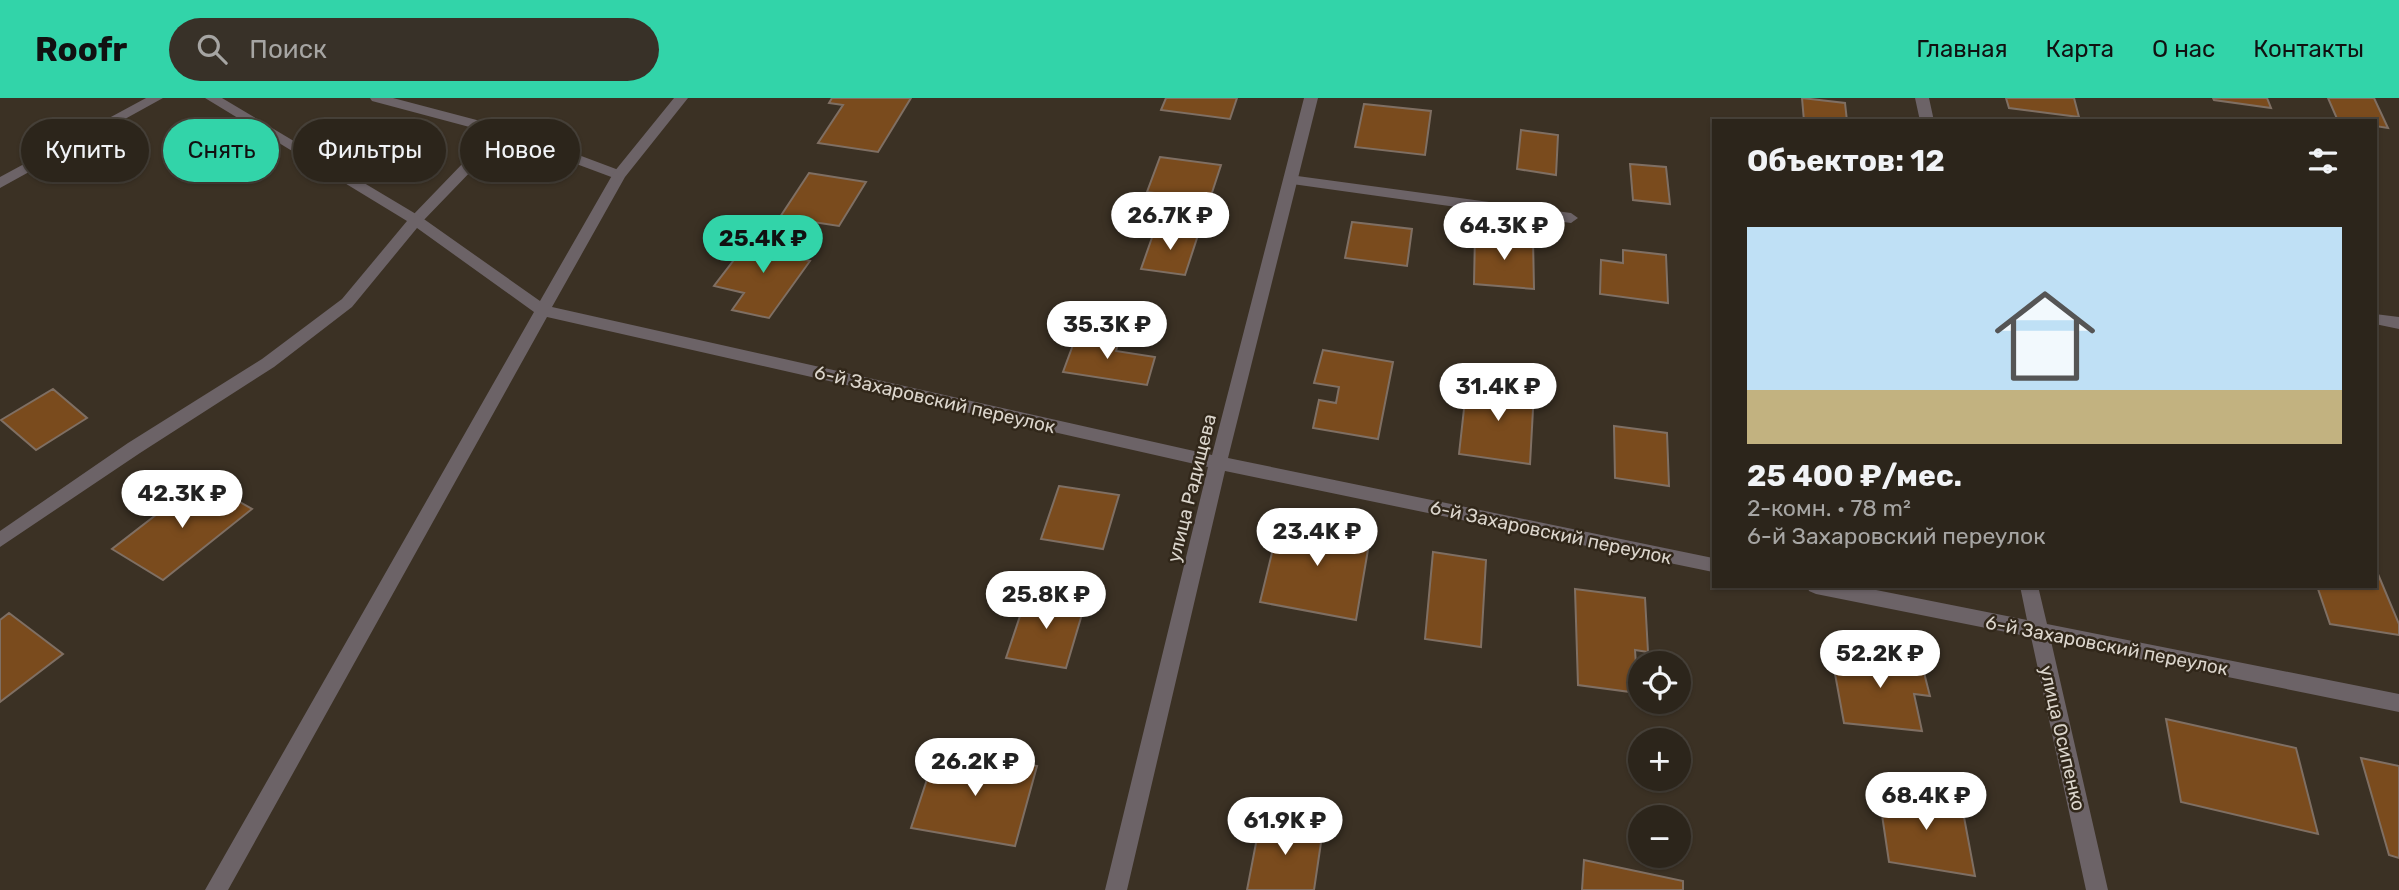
<!DOCTYPE html>
<html lang="ru">
<meta charset="utf-8">
<style>
body{margin:0;font-family:Rubik,sans-serif;background:#383128;color:#f1f3f6;height:100vh;display:flex;flex-direction:column;font-size:26px;white-space:nowrap}
*{box-sizing:border-box;margin:0}
p{font-size:23px;color:#a6a5a3}
.icon{flex:none;width:38px;height:38px;fill:none;stroke:currentColor;stroke-width:2;stroke-linecap:round;stroke-linejoin:round}
.map{position:relative;flex:1;overflow:hidden}
.side{position:absolute;left:1712px;top:21px;width:665px;height:469px;display:flex;flex-direction:column;background:#2c251b;border-radius:0px;box-shadow:0 2px 5px #0004,0 0 0 2px #48423a}
.side>*{flex:none}
.banner{position:absolute;left:21px;top:21px;width:665px;height:63px;display:flex;gap:14px}
.fabs{position:absolute;left:1628px;top:553px;display:grid;gap:14px}
.fabs a{display:grid;place-items:center;width:63px;height:63px;border-radius:50%;background:#2c251b;box-shadow:0 2px 5px #0004,0 0 0 2px #48423a;font-size:35px}
.price{position:absolute;translate:-50% -60px;padding:0 16px;border-radius:24px;background:#fff;color:#222;font-size:23px;line-height:46px;filter:drop-shadow(0 2px 4px #0008)}
.price::after{content:'';position:absolute;left:50%;top:42px;width:21px;height:16px;margin-left:-10px;background:inherit;clip-path:polygon(0 0,100% 0,50% 100%)}
.price.on{background:#32d4a9;color:#111}
ul{padding:0;list-style:none}
li{display:grid;align-content:center;gap:14px;height:371px;padding:0 35px}
li+li{border-top:2px solid #48423a}
li span{display:grid;place-items:center;height:217px;border-radius:0px;color:#555}
li>.icon{margin-inline-start:auto}
span .icon{width:126px;height:126px;fill:#fffc;stroke-width:1}
li b{font-size:30px}
h2{display:flex;justify-content:space-between;align-items:center;height:84px;padding:0 35px;font-size:30px}
.chip{padding:0 24px;border-radius:32px;background:#2c251b;box-shadow:0 2px 5px #0004,0 0 0 2px #48423a;font-size:24px;line-height:63px}
.chip.on{background:#32d4a9;color:#111}
header{display:flex;align-items:center;gap:42px;box-sizing:border-box;height:98px;padding:0 35px;background:#32d4a9;color:#111}
header strong{font-size:33px}
nav{display:flex;gap:38px;margin-inline-start:auto;font-size:24px}
.search{width:490px;height:63px;background:#383128;display:flex;align-items:center;gap:18px;box-sizing:border-box;padding:0 24px;border-radius:38px;color:#a6a5a3;font-size:26px}
.map>svg:first-child{display:block}
.building{fill:#7a4b1d;stroke:#7f6f63;stroke-width:2}
.lines{fill:none;stroke-linecap:round;stroke-linejoin:round}
.service{fill:#6c6367;fill-rule:evenodd}
.minor{fill:#6c6367;fill-rule:evenodd}
.labels{text-anchor:middle;stroke-width:5;stroke-linejoin:round;paint-order:stroke}
.street-label{font-size:19px;fill:#dbd5cc;stroke:#31271a}
</style>
<header>
<strong>Roofr</strong>
<div class="search"><svg class="icon" aria-label="search" viewBox="0 0 24 24"><circle cx="10" cy="10" r="6"/><path d="M15 15l6 6"/></svg>Поиск</div>
<nav><a>Главная</a><a>Карта</a><a>О нас</a><a>Контакты</a></nav>
</header>
<div class="map">
<svg width="2399" height="792" viewBox="0 0 2399 792">
<rect width="100%" height="100%" fill="#3b3124"/>
<path class="building" d="M832,0H911L878,54L818,45L843,7L829,5Z
M1166,0H1237L1230,21L1161,12Z
M1802,0L1845,5L1847,23H1804Z
M2006,0H2074L2079,19L2009,10Z
M2213,0H2267L2271,10L2214,2Z
M2328,0H2374L2388,30L2375,28V23H2338Z
M1364,6L1431,13L1425,57L1355,49Z
M1521,32L1558,37L1556,77L1517,71Z
M1160,59L1221,67L1206,113L1176,109L1179,98L1147,94Z
M1630,66L1666,69L1670,106L1633,102Z
M809,75L866,84L839,128L780,119Z
M1352,124L1412,131L1407,168L1345,160Z
M1155,131L1198,137L1185,177L1141,171Z
M1475,136L1533,141L1534,191L1474,186Z
M753,137L805,148L797,160L810,163L769,220L732,212L744,195L714,188Z
M1623,152L1666,157L1668,205L1600,196L1601,162L1623,165Z
M1077,236L1119,242L1116,253L1155,259L1147,287L1063,274Z
M1323,252L1393,264L1378,341L1313,330L1319,302L1336,305L1339,289L1314,285Z
M1467,284L1534,293L1530,366L1459,356Z
M53,291L87,320L36,352L1,322Z
M1614,328L1667,335L1669,388L1615,380Z
M201,382L252,411L163,482L112,451Z
M1059,388L1119,397L1103,451L1041,441Z
M1281,418L1371,434L1356,522L1260,504Z
M1433,454L1486,462L1481,549L1425,541Z
M2375,469L2399,526V537L2330,526L2317,488H2375Z
M1575,491L1645,500L1648,554L1635,552L1638,595L1578,587Z
M1027,497L1085,506L1066,570L1006,560Z
M9,515L63,556L0,604V522Z
M1831,554L1921,563L1930,598L1914,596L1922,633L1844,625Z
M2166,621L2296,650L2318,736L2181,704Z
M937,651L1037,668L1015,748L911,730Z
M2361,660L2399,668V760L2389,757Z
M1878,690L1961,703L1975,778L1889,764Z
M1261,719L1323,731L1314,792H1247Z
M1584,762L1683,783V792H1582Z"/>
<g class="lines">
<path class="service" d="M370,0H393L507,30L624,74L626,77L619,82L614,80L504,39L421,125H411L409,122L411,119L492,35L372,3Z
M1290,77L1571,115L1578,120L1571,125L1285,85V79Z"/>
<path class="minor" d="M146,0H163L0,90V79Z
M205,0H222L421,119L540,203L614,74L674,0H688L625,79L552,209L1212,357L1304,0H1318L1228,360L1713,460V474L1225,373L1127,792H1105L1208,369L547,219L228,792H205L534,214L417,130L352,209L274,269L140,355L0,449V433L128,345L262,261L342,201L407,123Z
M1915,0H1929L1934,23H1920Z
M2375,216L2399,219V231L2375,226Z
M1807,488H1856L2027,522L2020,488H2038L2047,526L2399,596V614L2051,543L2108,792H2086L2031,539L1816,496L1809,493Z"/>
</g>
<g class="labels">
<g class="street-label">
<text transform="translate(935 301) rotate(13)" y="7">6-й Захаровский переулок</text>
<text transform="translate(1191 390) rotate(-76)" y="7">улица Радищева</text>
<text transform="translate(1551 434) rotate(12)" y="7">6-й Захаровский переулок</text>
<text transform="translate(2107 547) rotate(11)" y="7">6-й Захаровский переулок</text>
<text transform="translate(2063 640) rotate(77)" y="7">улица Осипенко</text>
</g>
</g>
</svg>
<div class="fabs">
<a><svg class="icon" aria-label="locate" viewBox="0 0 24 24"><circle cx="12" cy="12" r="6"/><path d="M12 2v4M12 18v4M2 12h4M18 12h4"/></svg></a>
<a>+</a>
<a>−</a>
</div>
<b class="price" style="left:1170px;top:154px">26.7K ₽</b>
<b class="price" style="left:1504px;top:164px">64.3K ₽</b>
<b class="price on" style="left:763px;top:177px">25.4K ₽</b>
<b class="price" style="left:1107px;top:263px">35.3K ₽</b>
<b class="price" style="left:1498px;top:325px">31.4K ₽</b>
<b class="price" style="left:182px;top:432px">42.3K ₽</b>
<b class="price" style="left:1317px;top:470px">23.4K ₽</b>
<b class="price" style="left:1046px;top:533px">25.8K ₽</b>
<b class="price" style="left:1880px;top:592px">52.2K ₽</b>
<b class="price" style="left:975px;top:700px">26.2K ₽</b>
<b class="price" style="left:1926px;top:734px">68.4K ₽</b>
<b class="price" style="left:1285px;top:759px">61.9K ₽</b>
<div class="banner">
<a class="chip">Купить</a>
<a class="chip on">Снять</a>
<a class="chip">Фильтры</a>
<a class="chip">Новое</a>
</div>
<section class="side">
<h2>Объектов: 12<svg class="icon" aria-label="filters" viewBox="0 0 24 24"><path d="M4 7h16M4 17h16"/><circle cx="9" cy="7" r="2"/><circle cx="15" cy="17" r="2"/></svg></h2>
<ul>
<li><span style="background:linear-gradient(#bfe0f5 75%,#c2b280 0)"><svg class="icon" aria-label="home" viewBox="0 0 24 24"><path d="M3 11l9-7 9 7M6 9v11h12V9"/></svg></span><div><b>25 400 ₽/мес.</b><p>2-комн. · 78 m²</p><p>6-й Захаровский переулок</p></div></li>
</ul>
</section>
</div>
